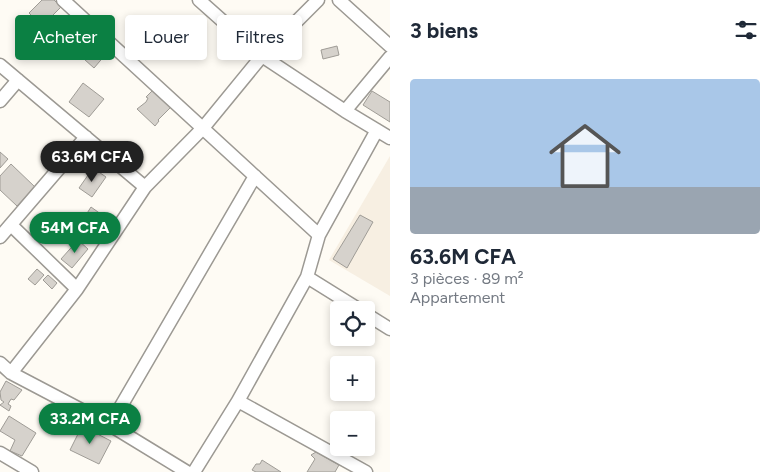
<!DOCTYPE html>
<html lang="fr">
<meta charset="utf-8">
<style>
body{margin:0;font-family:Figtree,sans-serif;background:#f2f2f3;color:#1f2937;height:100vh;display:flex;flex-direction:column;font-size:19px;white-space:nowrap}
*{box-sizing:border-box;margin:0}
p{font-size:16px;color:#747a83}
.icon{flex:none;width:28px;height:28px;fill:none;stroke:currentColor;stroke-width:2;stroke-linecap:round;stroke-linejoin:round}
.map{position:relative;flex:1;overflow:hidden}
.drawer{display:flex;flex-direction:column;background:#fff;width:390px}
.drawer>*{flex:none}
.hud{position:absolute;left:15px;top:15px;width:300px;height:45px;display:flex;gap:10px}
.buttons{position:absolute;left:330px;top:301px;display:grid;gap:10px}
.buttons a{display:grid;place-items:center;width:45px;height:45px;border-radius:5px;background:#fff;box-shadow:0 2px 8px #0003;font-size:25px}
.price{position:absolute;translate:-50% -42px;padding:0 11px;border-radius:18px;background:#0b8043;color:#fff;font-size:16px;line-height:32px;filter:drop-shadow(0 1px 2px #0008)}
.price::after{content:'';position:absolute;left:50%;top:30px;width:15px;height:11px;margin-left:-8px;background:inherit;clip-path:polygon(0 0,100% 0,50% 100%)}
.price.active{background:#222;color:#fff}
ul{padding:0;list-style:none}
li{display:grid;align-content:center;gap:10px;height:265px;padding:0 20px}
li span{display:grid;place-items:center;height:155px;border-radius:5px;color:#555}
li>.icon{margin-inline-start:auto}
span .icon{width:90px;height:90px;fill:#fffc;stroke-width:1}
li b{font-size:21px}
h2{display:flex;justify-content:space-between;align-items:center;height:60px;padding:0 20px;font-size:21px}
.chip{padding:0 18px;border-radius:5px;background:#fff;box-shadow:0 2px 8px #0003;font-size:18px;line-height:45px}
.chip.active{background:#0b8043;color:#fff}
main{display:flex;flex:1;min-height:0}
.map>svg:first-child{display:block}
.built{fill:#f7efe2}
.building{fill:#d6d2cc;stroke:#9f9c96}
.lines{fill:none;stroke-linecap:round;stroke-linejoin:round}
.minor-casing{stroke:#9c9993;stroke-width:15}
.minor{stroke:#fff;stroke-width:12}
</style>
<main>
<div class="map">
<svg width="390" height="472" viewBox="0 0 390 472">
<rect width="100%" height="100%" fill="#fefbf4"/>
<path class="built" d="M390,156V296L329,260Z"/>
<path class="building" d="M42,0H54L61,7L42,26L29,13Z
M142,15L160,33L144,50L125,32Z
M87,39L99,50L107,43L112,47L94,68L75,51Z
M337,46L339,55L323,59L321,50Z
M83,83L104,99L89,117L69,102Z
M155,88L172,106L158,120L159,121L155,126L137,109L146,102L148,98L146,97Z
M372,91L390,102V122L363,105Z
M0,152L8,159L0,168Z
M11,164L35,187L17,206L0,190V176Z
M93,168L106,177L92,197L79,188Z
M91,207L105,217L90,238L77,229Z
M360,215L373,222L347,268L333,259Z
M78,240L88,249L72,268L61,259Z
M37,269L44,275L35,285L28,279Z
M48,275L57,283L52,289L43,280Z
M6,381L22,390L14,400L11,399L8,404L11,406L9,411L0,405L4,402L1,400L0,392Z
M9,416L36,433L22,456L10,451L15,440L0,431Z
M82,426L111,441L99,464L70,450Z
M316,452L339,465L335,472H307L315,459L311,455Z
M262,460L281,472H256L252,470L256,464H260Z"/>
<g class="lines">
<g class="minor-casing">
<path id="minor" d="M63,0L319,235
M199,0L262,56L345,111L390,138
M339,0L390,46
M0,65L145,187
M0,101L18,80
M345,111L390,57
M11,225L77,289
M0,237L86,137
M307,277L360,310
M366,314L390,329
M0,363L11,373L110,425L187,472
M11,373L77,289L145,187L203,128L262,56L318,0
M238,401L366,472
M110,425L255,176
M0,453L32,472
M194,472L238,401L307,277L319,235L377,130"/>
</g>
<use href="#minor" class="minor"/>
</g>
</svg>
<div class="buttons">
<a><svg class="icon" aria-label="locate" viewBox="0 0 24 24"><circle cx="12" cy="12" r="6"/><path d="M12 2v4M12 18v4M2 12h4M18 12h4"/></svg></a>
<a>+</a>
<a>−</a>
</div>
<b class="price active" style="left:92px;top:183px">63.6M CFA</b>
<b class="price" style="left:75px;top:254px">54M CFA</b>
<b class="price" style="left:90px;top:445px">33.2M CFA</b>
<div class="hud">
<a class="chip active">Acheter</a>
<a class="chip">Louer</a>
<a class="chip">Filtres</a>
</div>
</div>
<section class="drawer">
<h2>3 biens<svg class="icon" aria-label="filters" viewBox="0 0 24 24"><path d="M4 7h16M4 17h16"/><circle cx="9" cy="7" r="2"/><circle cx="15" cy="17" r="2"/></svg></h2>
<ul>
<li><span style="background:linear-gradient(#a9c7e8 70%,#9aa5b1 0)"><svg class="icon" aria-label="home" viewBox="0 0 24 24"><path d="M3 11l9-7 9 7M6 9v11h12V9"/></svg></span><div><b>63.6M CFA</b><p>3 pièces · 89 m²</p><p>Appartement</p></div></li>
</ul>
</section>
</main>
